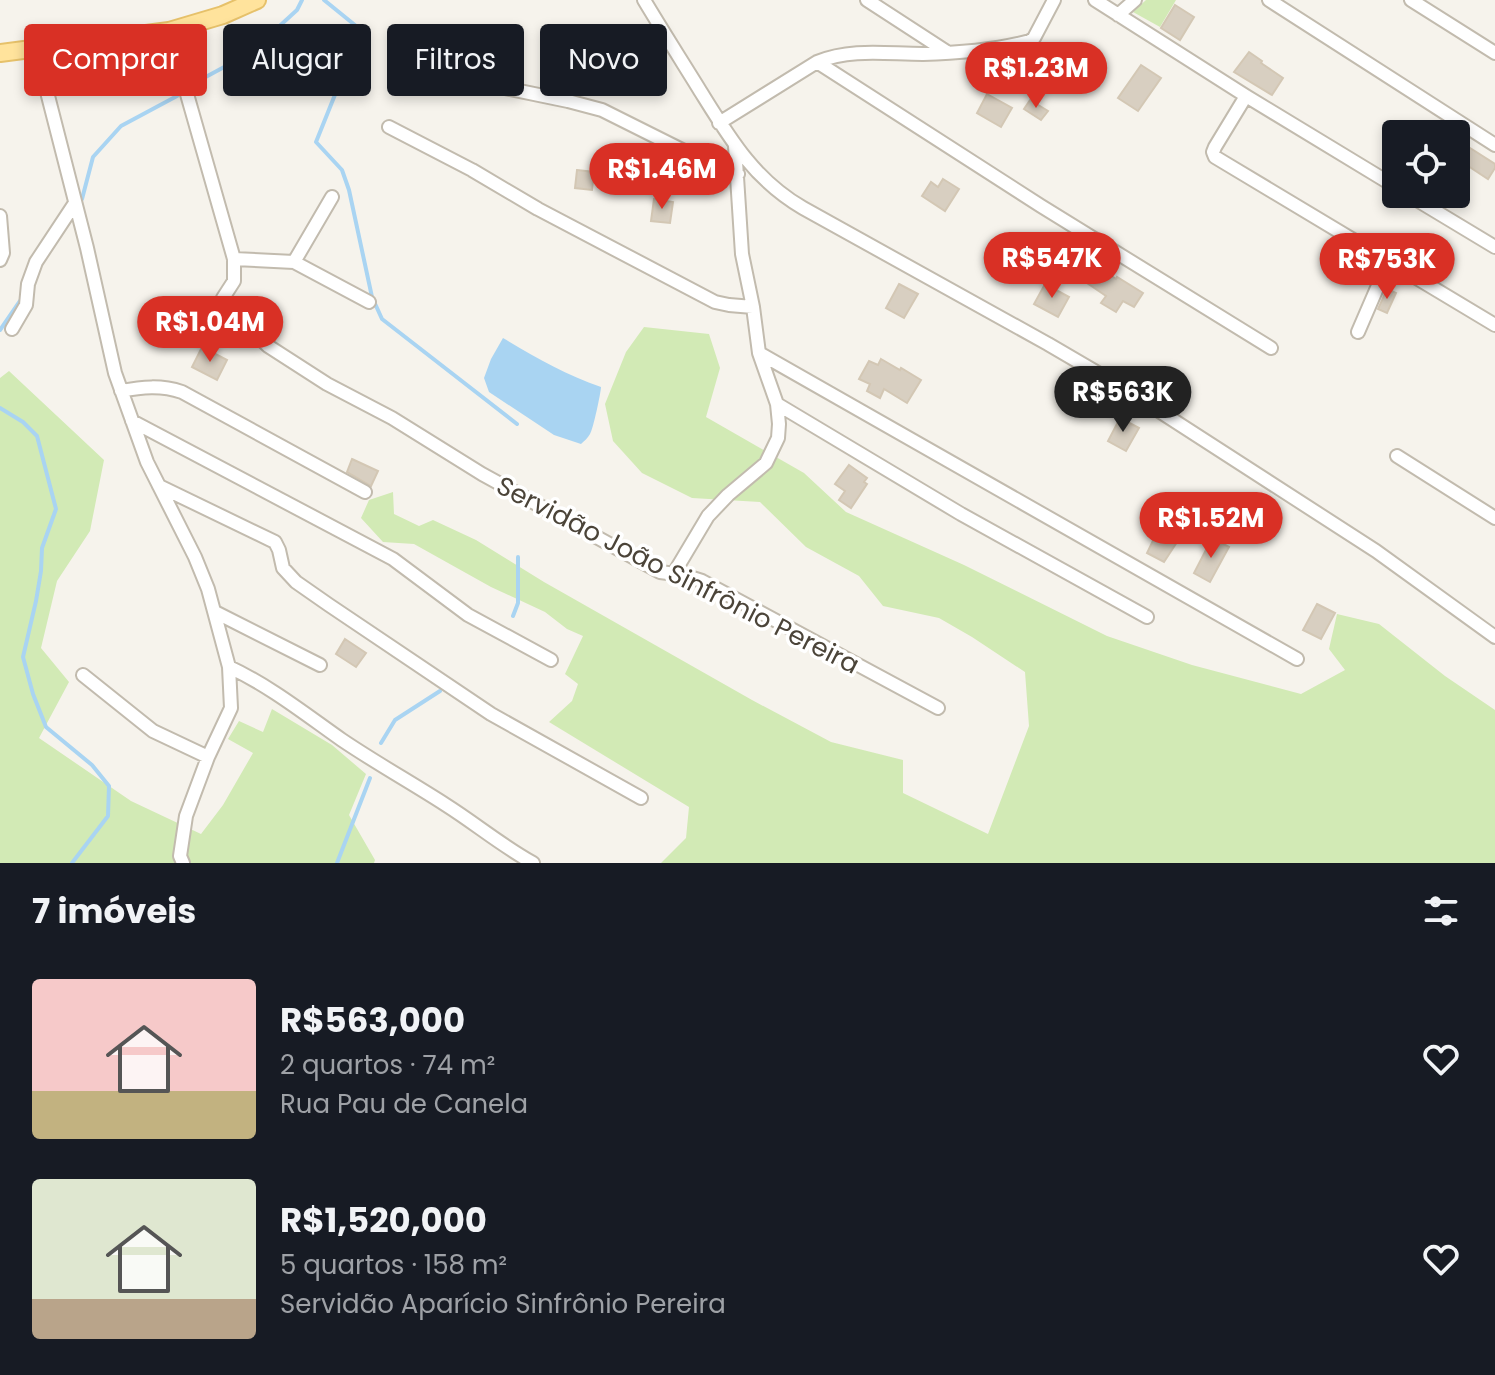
<!DOCTYPE html>
<html lang="pt">
<meta charset="utf-8">
<style>
body{margin:0;font-family:Poppins,sans-serif;background:#20242c;color:#f1f3f6;height:100vh;display:flex;flex-direction:column;font-size:30px;white-space:nowrap}
*{box-sizing:border-box;margin:0}
p{font-size:26px;color:#9ea1a6}
.icon{flex:none;width:44px;height:44px;fill:none;stroke:currentColor;stroke-width:2;stroke-linecap:round;stroke-linejoin:round}
.map{position:relative;height:863px;overflow:hidden}
.details{display:flex;flex-direction:column;background:#171b24;flex:1}
.details>*{flex:none}
.top-card{position:absolute;left:24px;top:24px;width:800px;height:72px;display:flex;gap:16px}
.tools{position:absolute;left:1382px;top:120px;display:grid;gap:16px}
.tools a{display:grid;place-items:center;width:88px;height:88px;border-radius:8px;background:#171b24;box-shadow:0 4px 12px #0003;font-size:40px}
.price{position:absolute;translate:-50% -68px;padding:0 18px;border-radius:28px;background:#d93025;color:#fff;font-size:26px;line-height:52px;filter:drop-shadow(0 2px 4px #0008)}
.price::after{content:'';position:absolute;left:50%;top:48px;width:24px;height:18px;margin-left:-12px;background:inherit;clip-path:polygon(0 0,100% 0,50% 100%)}
.price.current{background:#222;color:#fff}
ul{padding:0;list-style:none}
li{display:flex;align-items:center;gap:24px;height:200px;padding:0 32px}
li span{display:grid;place-items:center;flex:none;width:224px;height:160px;border-radius:8px;color:#555}
li>.icon{margin-inline-start:auto}
span .icon{width:96px;height:96px;fill:#fffc;stroke-width:1}
li b{font-size:34px}
h2{display:flex;justify-content:space-between;align-items:center;height:96px;padding:0 32px;font-size:34px}
.tag{padding:0 28px;border-radius:8px;background:#171b24;box-shadow:0 4px 12px #0003;font-size:28px;line-height:72px}
.tag.current{background:#d93025;color:#fff}
.map>svg:first-child{display:block}
.green{fill:#d2eab5}
.water{fill:#a9d4f2}
.lines{fill:none;stroke-linecap:round;stroke-linejoin:round}
.stream{stroke:#a9d4f2;stroke-width:4}
.building{fill:#d8cfc1;stroke:#d3c7b4;stroke-width:2}
.minor-casing{stroke:#c2bbae;stroke-width:16}
.major-casing{stroke:#e6c16a;stroke-width:20}
.minor{stroke:#fff;stroke-width:12}
.major{stroke:#ffe39c;stroke-width:16}
.labels{text-anchor:middle;stroke-width:7;stroke-linejoin:round;paint-order:stroke}
.street-label{font-size:26px;fill:#4b4439;stroke:#fff}
</style>
<div class="map">
<svg width="1495" height="863" viewBox="0 0 1495 863">
<rect width="100%" height="100%" fill="#f6f3ec"/>
<path class="green" d="M1146,0H1176L1160,27L1133,12Z
M644,327L709,334L720,368L706,417L804,473L846,512L964,565L1107,636L1192,665L1301,694L1345,670L1329,649L1337,614L1379,624L1445,676L1495,710V863H661L686,838L689,807L549,722L572,701L578,684L565,674L583,636L567,629L545,612L491,587L414,544L383,542L361,518L369,500L393,492L394,514L419,526L433,520L476,540L544,582L752,700L831,742L903,760V793L988,834L1029,726L1025,672L972,637L939,618L883,606L859,576L806,547L760,502L692,498L642,473L613,441L605,404L626,352Z
M9,371L104,460L90,531L57,581L41,648L69,682L39,738L131,801L201,834L223,805L253,753L228,739L239,721L263,732L272,709L332,745L366,774L349,815L375,860L374,863H0V378Z"/>
<path class="water" d="M503,338C535,357 566,375 601,387C601,392 593,430 590,434C588,438 584,441 581,444L554,435L489,392L484,378L491,359Z"/>
<g class="lines">
<path class="stream" d="M324,0L361,30L316,142L342,170L349,190L372,297L382,319L517,424
M202,79L250,53L297,10L302,0
M82,199L93,157L121,126L177,96
M0,330L20,301
M0,408L23,422L37,436L56,509L42,548L41,571L36,601L23,657L33,694L46,727L92,765L109,786L108,816L72,863
M513,616L518,603V557
M381,743L395,720L440,691
M337,863L370,778"/>
</g>
<path class="building" d="M1175,5L1194,17L1180,40L1161,28Z
M1249,52L1262,61L1261,63L1283,78L1272,95L1234,72Z
M1141,65L1161,78L1138,111L1118,98Z
M987,94L1012,108L1001,127L977,113Z
M1030,100L1048,111L1041,120L1024,109Z
M1456,139L1495,164V168L1488,179L1456,158Z
M577,170L594,172L592,190L575,188Z
M943,179L959,189L945,211L922,196L931,182L938,187Z
M654,199L673,202L670,223L651,221Z
M1095,265L1116,279L1117,277L1143,293L1134,307L1123,301L1116,312L1101,303L1106,296L1084,281Z
M899,284L918,294L904,318L886,308Z
M1045,284L1069,297L1058,317L1034,304Z
M1387,289L1396,293L1387,313L1378,309Z
M202,347L227,360L217,380L192,367Z
M881,359L900,370L901,368L921,380L907,403L884,389L880,398L867,391L870,384L859,379L869,361L878,365Z
M1120,418L1139,428L1126,451L1108,441Z
M352,459L378,471L371,486L347,472Z
M849,465L867,478L864,482L867,484L851,508L839,500L845,491L835,484Z
M1160,526L1172,531L1169,537L1177,542L1164,562L1147,553Z
M1212,538L1229,547L1210,582L1194,573Z
M1317,604L1335,613L1321,639L1303,630Z
M345,639L366,653L356,667L336,654Z"/>
<g class="lines">
<g class="minor-casing">
<path id="minor" d="M644,0C662,30 681,60 699,89C729,137 753,179 803,208L1048,344L1125,389L1376,551L1495,637
M867,0L947,52
M1095,0L1246,96L1396,187
M1269,0L1495,145
M1411,0L1495,53
M1118,15L1135,0
M169,31L234,259V281L223,298L221,304L223,309L245,324L268,346L327,384L392,418L482,474L660,572L683,575L702,581L938,708
M40,48L46,88L87,248L115,373L147,462L195,557L208,589L229,667L231,708L208,757L186,816L180,856L183,863
M817,62L1041,206L1271,348
M449,81L476,82L568,101L602,110L684,151L738,174
M1246,96L1215,147L1213,152L1215,157L1495,325
M719,123L817,62C852,48 886,54 923,54C958,53 996,50 1030,41L1034,38L1054,0
M389,127L472,170L538,209L715,302L729,305L753,307
M1407,194L1495,247
M0,216L3,253L0,260
M234,259L294,262L369,302
M294,262L332,197
M12,329L26,305L28,284L36,262L75,203
M1358,332L1377,288L1391,262
M759,353L1297,659
M121,391C142,387 161,385 182,392L365,492
M777,404L961,514L1147,617
M132,421L393,559L468,615L551,660
M1397,456L1495,518
M159,486L275,542L279,550L283,568L296,582L329,605L491,714L641,798
M674,573L708,516L728,495L766,463L778,438L779,424L777,404L759,353L753,307L742,254L735,146
M215,612L320,665
M229,667C270,686 305,714 342,740C376,763 412,783 446,805C476,824 502,846 533,863
M83,675L153,731L208,757"/>
</g>
<g class="major-casing">
<path id="major" d="M0,53L169,31L223,15L257,0"/>
</g>
<use href="#minor" class="minor"/>
<use href="#major" class="major"/>
</g>
<g class="labels">
<g class="street-label">
<text transform="translate(678 575) rotate(27)" y="9">Servidão João Sinfrônio Pereira</text>
</g>
</g>
</svg>
<div class="tools">
<a><svg class="icon" aria-label="locate" viewBox="0 0 24 24"><circle cx="12" cy="12" r="6"/><path d="M12 2v4M12 18v4M2 12h4M18 12h4"/></svg></a>
</div>
<b class="price" style="left:1036px;top:110px">R$1.23M</b>
<b class="price" style="left:662px;top:211px">R$1.46M</b>
<b class="price" style="left:1052px;top:300px">R$547K</b>
<b class="price" style="left:1387px;top:301px">R$753K</b>
<b class="price" style="left:210px;top:364px">R$1.04M</b>
<b class="price current" style="left:1123px;top:434px">R$563K</b>
<b class="price" style="left:1211px;top:560px">R$1.52M</b>
<div class="top-card">
<a class="tag current">Comprar</a>
<a class="tag">Alugar</a>
<a class="tag">Filtros</a>
<a class="tag">Novo</a>
</div>
</div>
<section class="details">
<h2>7 imóveis<svg class="icon" aria-label="filters" viewBox="0 0 24 24"><path d="M4 7h16M4 17h16"/><circle cx="9" cy="7" r="2"/><circle cx="15" cy="17" r="2"/></svg></h2>
<ul>
<li><span style="background:linear-gradient(#f6c9c9 70%,#c2b280 0)"><svg class="icon" aria-label="home" viewBox="0 0 24 24"><path d="M3 11l9-7 9 7M6 9v11h12V9"/></svg></span><div><b>R$563,000</b><p>2 quartos · 74 m²</p><p>Rua Pau de Canela</p></div><svg class="icon" aria-label="heart" viewBox="0 0 24 24"><path d="M12 20l-8-8c-3-5 5-10 8-4 3-6 11-1 8 4z"/></svg></li>
<li><span style="background:linear-gradient(#dfe7d0 75%,#b9a48a 0)"><svg class="icon" aria-label="home" viewBox="0 0 24 24"><path d="M3 11l9-7 9 7M6 9v11h12V9"/></svg></span><div><b>R$1,520,000</b><p>5 quartos · 158 m²</p><p>Servidão Aparício Sinfrônio Pereira</p></div><svg class="icon" aria-label="heart" viewBox="0 0 24 24"><path d="M12 20l-8-8c-3-5 5-10 8-4 3-6 11-1 8 4z"/></svg></li>
</ul>
</section>
